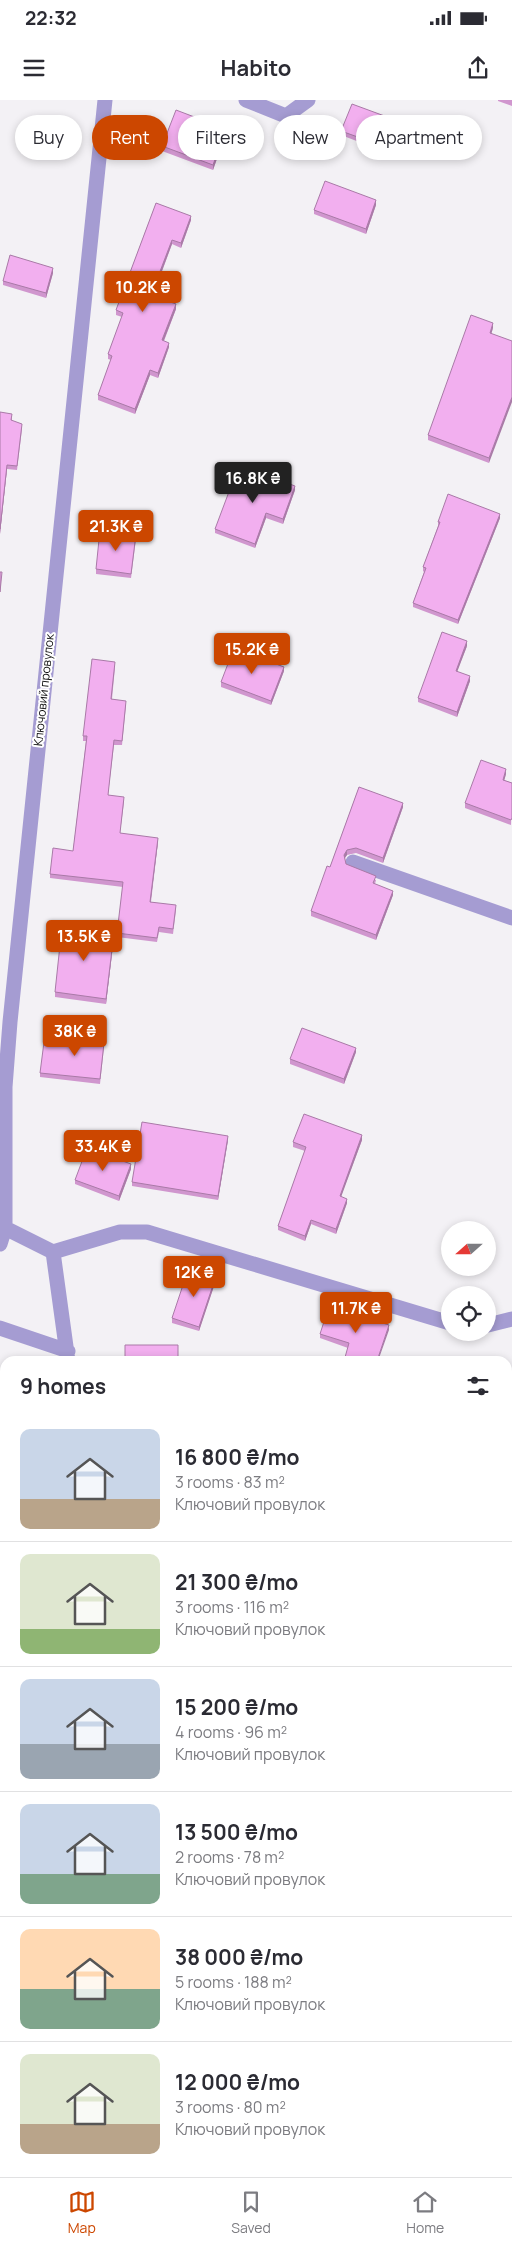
<!DOCTYPE html>
<meta charset="utf-8">
<style>
body{margin:0;font-family:Manrope,sans-serif;background:#f2f2f3;color:#2b2b33;height:100vh;display:flex;flex-direction:column;font-size:19px;white-space:nowrap}
*{box-sizing:border-box;margin:0}
p{font-size:16px;color:#7c7c81}
.icon{flex:none;width:28px;height:28px;fill:none;stroke:currentColor;stroke-width:2;stroke-linecap:round;stroke-linejoin:round}
.map{position:relative;flex:1;overflow:hidden}
.panel{position:absolute;left:0px;top:1256px;width:512px;height:821px;display:flex;flex-direction:column;background:#fff;border-radius:15px 15px 0 0;box-shadow:0 2px 8px #0003}
.panel>*{flex:none}
.top-card{position:absolute;left:15px;top:15px;width:482px;height:45px;display:flex;gap:10px}
.needle{width:32px;rotate:249deg}
.tools{position:absolute;left:441px;top:1121px;display:grid;gap:10px}
.tools a{display:grid;place-items:center;width:55px;height:55px;border-radius:50%;background:#fff;box-shadow:0 2px 8px #0003;font-size:25px}
.price{position:absolute;translate:-50% -42px;padding:0 11px;border-radius:5px;background:#cc4700;color:#fff;font-size:16px;line-height:32px;filter:drop-shadow(0 1px 2px #0008)}
.price::after{content:'';position:absolute;left:50%;top:30px;width:15px;height:11px;margin-left:-8px;background:inherit;clip-path:polygon(0 0,100% 0,50% 100%)}
.price.selected{background:#222;color:#fff}
ul{padding:0;list-style:none}
li{display:flex;align-items:center;gap:15px;height:125px;padding:0 20px}
li+li{border-top:1px solid #e1e1e2}
li span{display:grid;place-items:center;flex:none;width:140px;height:100px;border-radius:10px;color:#555}
li>.icon{margin-inline-start:auto}
span .icon{width:60px;height:60px;fill:#fffc;stroke-width:1}
li b{font-size:21px}
h2{display:flex;justify-content:space-between;align-items:center;height:60px;padding:0 20px;font-size:21px}
.chip{padding:0 18px;border-radius:22px;background:#fff;box-shadow:0 2px 8px #0003;font-size:18px;line-height:45px}
.chip.selected{background:#cc4700;color:#fff}
.status{display:flex;justify-content:space-between;align-items:center;height:35px;padding:0 25px;background:#fff;direction:ltr}
.status svg{height:14px;fill:currentColor}
header{display:flex;justify-content:space-between;align-items:center;height:65px;padding:0 20px;background:#fff;font-size:22px;font-weight:700}
.tabs{display:flex;justify-content:space-around;align-items:center;height:70px;border-top:1px solid #e1e1e2;background:#fff;font-size:14px;color:#7c7c81}
.tabs a{display:grid;justify-items:center;gap:2px}
.tabs .selected{color:#cc4700}
.map>svg:first-child{display:block}
.built{fill:#e8e2ed}
.lines{fill:none;stroke-linecap:round;stroke-linejoin:round}
.service{stroke:#a59cd2;stroke-width:15}
.minor{stroke:#a59cd2;stroke-width:15}
.wall{fill:#d096ce}
.shaded-wall{fill:#a97aa7}
.building{fill:#f2afef;stroke:#a97aa7}
.labels{text-anchor:middle;stroke-width:4;stroke-linejoin:round;paint-order:stroke}
.street-label{font-size:12px;fill:#0e0e0f;stroke:#fff}
</style>
<div class="status"><b>22:32</b><svg viewBox="0 0 49 12"><path d="M0 12V9h3v3zM5 12V6h3v6zM10 12V3h3v9zM15 12V0h3v12zM26 1h20v11H26zM47 4h2v5h-2z"/></svg></div>
<header><svg class="icon" aria-label="menu" viewBox="0 0 24 24"><path d="M4 6h16M4 12h16M4 18h16"/></svg>Habito<svg class="icon" aria-label="share" viewBox="0 0 24 24"><path d="M12 15V3M7 8l5-5 5 5M5 13v7h14v-7"/></svg></header>
<div class="map">
<svg width="512" height="2077" viewBox="0 0 512 2077">
<rect width="100%" height="100%" fill="#f3f1f5"/>
<path class="built" d="M512,1630V2077H466L467,2073L508,2072V1666Z"/>
<g class="lines">
<path class="service" d="M246,0L286,16L308,0
M353,762L512,818"/>
<path class="minor" d="M5,1128L53,1152L120,1132H147L450,1223
M0,1144L5,1128V987L10,922L105,0
M53,1152L68,1261
M488,1225L512,1219
M0,1228L68,1251
M0,1583L5,1585
M0,1960L5,1962
M119,2072V2077"/>
</g>
<path class="wall" d="M498,0H512V6L498,1Z
M390,23L380,50L341,35V31Z
M226,33L213,70L162,51V46Z
M156,103L191,120L181,148L172,144L153,196L176,209L164,241L169,247L158,278L150,275L135,314L98,300V295L111,260L108,259V254L122,217L116,215V210Z
M376,105L366,134L314,114V110Z
M53,173L46,198L3,185V181Z
M493,228L491,234L489,363L428,340V335Z
M0,312L12,318V321L22,329L17,370L7,369L0,434Z
M295,390L283,424L266,418L255,448L215,433V429Z
M500,418L458,524L413,507V503L424,472L423,471V467L438,426V422Z
M136,439L131,478L96,474V469Z
M467,546L457,571L470,581L457,617L418,602V598Z
M115,567L112,599L126,605L122,645H114L108,695L124,702L120,733L158,742L151,802L176,810L173,834L159,832L157,842L117,837L123,787L50,778V774L73,751L86,641H83V636Z
M284,571L271,605L221,587V582Z
M506,674L504,680L512,683L511,725L465,708V703Z
M359,687L403,707L383,763L356,753L347,755L345,758L346,764L376,780L375,784L393,795L376,840L311,816V811L330,767Z
M114,837L106,904L55,897V892Z
M105,938L100,984L40,977V973L78,946Z
M356,952L344,984L290,964V959Z
M228,1040L218,1100L132,1086V1082Z
M362,1040L341,1096L347,1103L336,1134L311,1124L305,1141L278,1130V1126L305,1051L293,1047V1042Z
M131,1069L119,1101L75,1084V1080Z
M215,1183L199,1231L172,1223V1218Z
M389,1230L348,1248L320,1238V1234Z
M0,1286H5V1323H0Z
M0,1381H5V1429H0Z
M5,1489V1533H0V1490Z
M0,1638H5V1679H0Z
M0,1746H5V1788H0Z
M5,1851V1896H0V1852Z
M0,2019L55,2077L4,2067H0Z"/>
<path class="shaded-wall" d="M390,18V23L380,50V45Z
M226,29V33L213,70V65Z
M376,100V105L366,134V129Z
M191,116V120L181,148V143Z
M172,140V144L151,200V195Z
M53,168V173L46,198V193Z
M176,204V209L162,245V240Z
M493,223V228L490,238V233Z
M169,243V247L158,278V273Z
M150,270V275L135,314V309Z
M512,297V302L489,363V358Z
M7,365V369L0,434V429Z
M295,386V390L283,424V419Z
M266,413V418L255,448V444Z
M500,414V418L458,524V520Z
M467,541V546L456,575V571Z
M284,567V571L271,605V601Z
M470,576V581L457,617V612Z
M506,669V674L503,685V680Z
M403,703V707L383,763V758Z
M158,738V742L150,806V802Z
M347,750V755L344,759V755Z
M393,791V795L376,840V835Z
M114,833V837L106,904V899Z
M356,948V952L344,984V979Z
M362,1035V1040L340,1100V1096Z
M228,1036V1040L218,1100V1096Z
M131,1064V1069L119,1101V1096Z
M347,1099V1103L336,1134V1129Z
M311,1120V1124L305,1141V1136Z
M215,1179V1183L199,1231V1227Z
M389,1225V1230L378,1261H377Z"/>
<path class="building" d="M352,4L390,18L380,45L341,31Z
M176,10L226,29L213,65L162,46Z
M325,81L376,100L366,129L314,110Z
M156,103L191,116L181,143L172,140L151,195L176,204L162,240L169,243L158,273L150,270L135,309L98,295L112,256L108,254L123,213L116,210Z
M10,155L53,168L46,193L3,181Z
M471,215L493,223L490,233L512,241V297L489,358L428,335Z
M0,312L12,314L11,320L22,324L17,366L7,365L0,429Z
M239,365L295,386L283,419L266,413L255,444L215,429Z
M448,394L500,414L458,520L413,503L426,468L423,467L440,422H438Z
M100,430L136,434L131,474L96,469Z
M0,472H2L0,492Z
M442,532L467,541L456,571L470,576L457,612L418,598Z
M234,548L284,567L271,601L221,582Z
M92,559L115,562L111,599L126,601L122,641L114,640L108,695L124,697L120,733L158,738L150,802L176,805L173,829L159,827L157,838L117,833L123,782L50,774L53,748L73,751L87,636H83Z
M481,660L506,669L503,680L512,683V718L511,720L465,703Z
M359,687L403,703L383,758L356,748L347,750L344,755L346,764L376,776L373,783L393,791L376,835L311,811L327,766L330,767Z
M62,826L114,833L106,899L55,892Z
M302,928L356,948L344,979L290,959Z
M80,931L105,934L100,979L40,973L44,942L78,946Z
M304,1014L362,1035L340,1096L347,1099L336,1129L311,1120L305,1136L278,1126L306,1047L293,1042Z
M142,1022L228,1036L218,1096L132,1082Z
M87,1048L131,1064L119,1096L75,1080Z
M188,1170L215,1179L199,1227L172,1218Z
M329,1206L389,1225L377,1261H344L349,1243L320,1234Z
M125,1245H178V1261H125Z
M0,1286H5V1318L0,1319Z
M0,1381H5V1424H0Z
M5,1489V1528H0V1490Z
M0,1638H5V1674L0,1675Z
M0,1746H5V1783L0,1784Z
M5,1851V1891H0V1852Z
M5,2018V2071L4,2063H0V2019Z
M5,2072H55V2077H5Z"/>
<g class="labels">
<g class="street-label">
<text transform="translate(44 590) rotate(-84)" y="4">Ключовий провулок</text>
</g>
</g>
</svg>
<div class="tools">
<a><svg class="needle" viewBox="-14 -14 28 28"><path d="M0-13l5 13h-10z" fill="#e53935"/><path d="M0 13l5-13h-10z" fill="#7c7c81"/></svg></a>
<a><svg class="icon" aria-label="locate" viewBox="0 0 24 24"><circle cx="12" cy="12" r="6"/><path d="M12 2v4M12 18v4M2 12h4M18 12h4"/></svg></a>
</div>
<b class="price" style="left:143px;top:213px">10.2K ₴</b>
<b class="price selected" style="left:253px;top:404px">16.8K ₴</b>
<b class="price" style="left:116px;top:452px">21.3K ₴</b>
<b class="price" style="left:252px;top:575px">15.2K ₴</b>
<b class="price" style="left:84px;top:862px">13.5K ₴</b>
<b class="price" style="left:75px;top:957px">38K ₴</b>
<b class="price" style="left:103px;top:1072px">33.4K ₴</b>
<b class="price" style="left:194px;top:1198px">12K ₴</b>
<b class="price" style="left:356px;top:1234px">11.7K ₴</b>
<div class="top-card">
<a class="chip">Buy</a>
<a class="chip selected">Rent</a>
<a class="chip">Filters</a>
<a class="chip">New</a>
<a class="chip">Apartment</a>
</div>
<section class="panel">
<h2>9 homes<svg class="icon" aria-label="filters" viewBox="0 0 24 24"><path d="M4 7h16M4 17h16"/><circle cx="9" cy="7" r="2"/><circle cx="15" cy="17" r="2"/></svg></h2>
<ul>
<li><span style="background:linear-gradient(#c9d6e8 70%,#b9a48a 0)"><svg class="icon" aria-label="home" viewBox="0 0 24 24"><path d="M3 11l9-7 9 7M6 9v11h12V9"/></svg></span><div><b>16 800 ₴/mo</b><p>3 rooms · 83 m²</p><p>Ключовий провулок</p></div></li>
<li><span style="background:linear-gradient(#dfe7d0 75%,#8fb573 0)"><svg class="icon" aria-label="home" viewBox="0 0 24 24"><path d="M3 11l9-7 9 7M6 9v11h12V9"/></svg></span><div><b>21 300 ₴/mo</b><p>3 rooms · 116 m²</p><p>Ключовий провулок</p></div></li>
<li><span style="background:linear-gradient(#c9d6e8 65%,#9aa5b1 0)"><svg class="icon" aria-label="home" viewBox="0 0 24 24"><path d="M3 11l9-7 9 7M6 9v11h12V9"/></svg></span><div><b>15 200 ₴/mo</b><p>4 rooms · 96 m²</p><p>Ключовий провулок</p></div></li>
<li><span style="background:linear-gradient(#c9d6e8 70%,#7fa58c 0)"><svg class="icon" aria-label="home" viewBox="0 0 24 24"><path d="M3 11l9-7 9 7M6 9v11h12V9"/></svg></span><div><b>13 500 ₴/mo</b><p>2 rooms · 78 m²</p><p>Ключовий провулок</p></div></li>
<li><span style="background:linear-gradient(#ffd9b3 60%,#7fa58c 0)"><svg class="icon" aria-label="home" viewBox="0 0 24 24"><path d="M3 11l9-7 9 7M6 9v11h12V9"/></svg></span><div><b>38 000 ₴/mo</b><p>5 rooms · 188 m²</p><p>Ключовий провулок</p></div></li>
<li><span style="background:linear-gradient(#dfe7d0 70%,#b9a48a 0)"><svg class="icon" aria-label="home" viewBox="0 0 24 24"><path d="M3 11l9-7 9 7M6 9v11h12V9"/></svg></span><div><b>12 000 ₴/mo</b><p>3 rooms · 80 m²</p><p>Ключовий провулок</p></div></li>
</ul>
</section>
</div>
<nav class="tabs">
<a class="selected"><svg class="icon" aria-label="map" viewBox="0 0 24 24"><path d="M3 6l6-2 6 2 6-2v14l-6 2-6-2-6 2zM9 4v14M15 6v14"/></svg>Map</a>
<a><svg class="icon" aria-label="saved" viewBox="0 0 24 24"><path d="M7 4h10v16l-5-4-5 4z"/></svg>Saved</a>
<a><svg class="icon" aria-label="home" viewBox="0 0 24 24"><path d="M3 11l9-7 9 7M6 9v11h12V9"/></svg>Home</a>
</nav>
